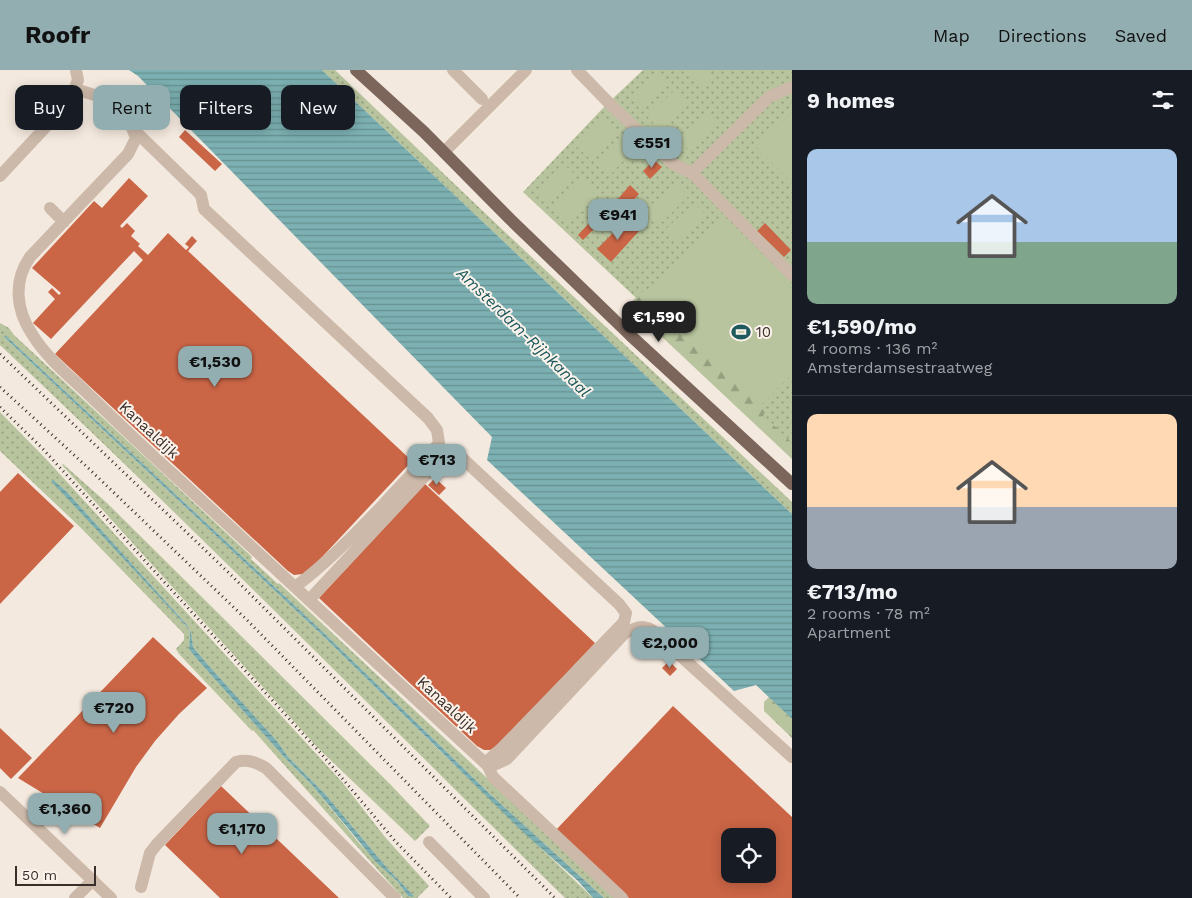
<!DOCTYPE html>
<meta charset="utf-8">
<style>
body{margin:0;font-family:"Work Sans",sans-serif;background:#20242c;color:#f1f3f6;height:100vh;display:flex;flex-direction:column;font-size:19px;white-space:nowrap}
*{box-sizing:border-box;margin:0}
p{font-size:16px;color:#9ea1a6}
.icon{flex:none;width:28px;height:28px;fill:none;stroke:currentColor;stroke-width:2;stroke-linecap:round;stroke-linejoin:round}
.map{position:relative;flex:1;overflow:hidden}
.panel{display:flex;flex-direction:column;background:#171b24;width:400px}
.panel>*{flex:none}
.top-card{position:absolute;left:15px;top:15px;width:475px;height:45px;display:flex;gap:10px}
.tools{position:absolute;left:721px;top:758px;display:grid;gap:10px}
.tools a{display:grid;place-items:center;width:55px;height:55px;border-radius:10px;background:#171b24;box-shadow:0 2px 12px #0003;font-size:25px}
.scale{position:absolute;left:15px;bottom:12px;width:81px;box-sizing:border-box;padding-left:5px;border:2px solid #392e29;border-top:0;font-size:14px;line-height:18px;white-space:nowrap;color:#392e29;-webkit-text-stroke:4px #fbf3eb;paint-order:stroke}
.price{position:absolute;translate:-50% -42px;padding:0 11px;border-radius:10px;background:#92aeb1;color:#111;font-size:16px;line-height:32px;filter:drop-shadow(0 1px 2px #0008)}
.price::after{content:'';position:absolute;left:50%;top:30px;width:15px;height:11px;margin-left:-8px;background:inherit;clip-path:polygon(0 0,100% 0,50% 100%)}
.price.current{background:#222;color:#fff}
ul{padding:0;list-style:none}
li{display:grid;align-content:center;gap:10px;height:265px;padding:0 15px}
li+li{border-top:1px solid #363941}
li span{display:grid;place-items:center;height:155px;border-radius:10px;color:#555}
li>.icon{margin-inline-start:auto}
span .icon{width:90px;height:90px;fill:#fffc;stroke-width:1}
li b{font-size:21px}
h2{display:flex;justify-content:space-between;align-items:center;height:60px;padding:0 15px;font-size:21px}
.tag{padding:0 18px;border-radius:10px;background:#171b24;box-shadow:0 2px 12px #0003;font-size:18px;line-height:45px}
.tag.current{background:#92aeb1;color:#111}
header{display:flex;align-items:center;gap:30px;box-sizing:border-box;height:70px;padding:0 25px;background:#92aeb1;color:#111}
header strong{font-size:24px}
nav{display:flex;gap:28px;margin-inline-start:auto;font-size:18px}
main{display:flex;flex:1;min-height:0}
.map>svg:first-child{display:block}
.grass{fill:url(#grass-dots);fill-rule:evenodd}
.forest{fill:url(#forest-firs)}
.garden{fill:#b7c49d}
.water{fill:url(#water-rules)}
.building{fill:#ca6546;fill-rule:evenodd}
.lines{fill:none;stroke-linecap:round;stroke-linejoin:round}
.minor{stroke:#ccb9a9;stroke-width:12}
.major{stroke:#7c655a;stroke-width:12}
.rail{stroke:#392e29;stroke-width:3;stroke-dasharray:1 4;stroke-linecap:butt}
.labels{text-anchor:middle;stroke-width:4;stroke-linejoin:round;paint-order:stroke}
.poi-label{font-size:15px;fill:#392e29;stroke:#fbf3eb;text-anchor:start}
.street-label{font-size:15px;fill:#392e29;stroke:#fbf3eb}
.water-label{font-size:16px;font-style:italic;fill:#1d595d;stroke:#fbf3eb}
</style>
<header>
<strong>Roofr</strong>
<nav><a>Map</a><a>Directions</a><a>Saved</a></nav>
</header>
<main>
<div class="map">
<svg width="792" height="828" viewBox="0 0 792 828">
<defs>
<pattern id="grass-dots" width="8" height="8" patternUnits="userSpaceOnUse" patternTransform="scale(1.25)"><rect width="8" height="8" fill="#b7c49d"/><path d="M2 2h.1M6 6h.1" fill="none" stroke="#96a080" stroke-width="1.8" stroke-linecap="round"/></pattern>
<pattern id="forest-firs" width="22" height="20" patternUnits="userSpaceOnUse" patternTransform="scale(1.25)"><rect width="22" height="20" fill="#b7c49d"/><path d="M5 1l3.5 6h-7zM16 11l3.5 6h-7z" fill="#96a080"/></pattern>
<pattern id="water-rules" width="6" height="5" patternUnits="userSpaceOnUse" patternTransform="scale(1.25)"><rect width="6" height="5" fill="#7cb0b2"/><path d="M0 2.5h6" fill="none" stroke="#679091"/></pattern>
</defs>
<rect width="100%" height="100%" fill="#f4e9de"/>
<path class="grass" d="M322,0H335L487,145L792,432V444Z
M643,0H792V374L523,122L605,36Z
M0,253L9,258L13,264L249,484L252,487L251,489L278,514L279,513L615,828H604L491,725L324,563L5,265L4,267L322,565L445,686L593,828H565C377,643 192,456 0,275Z
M0,342L46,389L342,712L385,767L429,816L417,828H403L253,660L252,661L179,584L176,579L184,570V564L80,457L0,381ZM52,410L67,422L187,555L191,562L193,577L209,596L277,671L288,687L325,724L388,799L413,825L408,826L397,811L359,773L312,715L285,688L196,588L189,579L190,562L189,559Z
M63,394L107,433L215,540L389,713L430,756L415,771L317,677L62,395Z"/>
<path class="forest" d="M643,221L767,341L763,345L792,373V389L628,235Z
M769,627L792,649V668L764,641V632Z"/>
<path class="garden" d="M683,0H708L713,6L700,18Z
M657,1L669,14L641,40L629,27Z
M675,20L687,33L659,59L647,46Z
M792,42V113L756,77Z
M706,43L718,55L691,82L679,69Z
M604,49L616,61L590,89L577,77Z
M622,66L635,78L609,106L596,94Z
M563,93L575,105L549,133L536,121Z
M582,110L594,122L568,150L555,138Z
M676,114L688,127L661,153L648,141Z
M694,133L706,145L679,172L666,159Z
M722,148L792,220V304L761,335L648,220Z"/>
<path class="water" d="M129,0H322L792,444V649L756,615L734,621L487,390L492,367L138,6Z
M5,265L324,563L491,725L604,828H593L578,811L525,764L322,565L4,267Z
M52,409L67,422L187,555L191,562L193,577L209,596L277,671L288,687L325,724L388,799L413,825V827L408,826L397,811L376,792L312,715L285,688L196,588L189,579L190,562L189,559L52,412Z"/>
<path class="building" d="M185,60L222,94L215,101L179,67Z
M654,90L662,97L650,109L643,101Z
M129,108L148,126L120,156L122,158L127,153L135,161L131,166L140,174L138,176L148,185L168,163L186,180L189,177L185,174L192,166L197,171L188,181L412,391L309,501L303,504L294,505L288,501L55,284L143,190L134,181L51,269L33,253L55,229L48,222L52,218L59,225L61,223L32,198L94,131L102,138Z
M630,115L639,124L622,143L624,145L617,154L614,151L608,157L600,150Z
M627,149L639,161L611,192L597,179Z
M591,151L594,154L591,156L594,159L583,170L578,165Z
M765,153L791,180L784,187L757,161Z
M18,403L74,456L0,534V422Z
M435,408L446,418L439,425L428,415Z
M425,414L595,573L498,676L490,680H484L477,676L319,528Z
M153,567L207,618L179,644L155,671L136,697L100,758L18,708Z
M669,591L677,599L670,606L662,598Z
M673,636L792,747V828H629L556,760ZM730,766H768V804H730Z
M0,658L32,688L11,709L0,698Z
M221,716L339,828H220L165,775Z"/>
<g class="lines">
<path class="minor" d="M453,0L482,29
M577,0L609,33L673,94L692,103L792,205
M75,19C108,29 124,33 136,68L128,84L30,187C13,211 16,240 32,264C46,287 67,304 86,322C115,350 144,378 174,405C278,501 382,597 485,693L488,696L493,707L622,828
M132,58L201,125L204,139L428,348L437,360L439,373C421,395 401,415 382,436C354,465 327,493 295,517
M444,82L526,0
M692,103L769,27L792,17
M0,106L69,32L78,10L76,0
M50,138L64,152
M309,530L439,391C447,385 452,383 461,387L619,534L626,543L624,552L502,678L485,693
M485,693L496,694L507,689L624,564C634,558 641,554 652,560L792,687
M0,722L111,828
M429,772L484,828
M141,817L150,783L157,774L236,692C248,689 255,692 266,698L395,828
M75,828L93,810"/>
<path class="major" d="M356,0L424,62L510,149L630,265L792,414"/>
<path class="rail" d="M0,284L227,501L555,828
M0,317L85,395L247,550L520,828
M0,337L42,378L325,688L395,771L451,828"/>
</g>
<defs>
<g id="stadium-bare" transform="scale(1.5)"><path d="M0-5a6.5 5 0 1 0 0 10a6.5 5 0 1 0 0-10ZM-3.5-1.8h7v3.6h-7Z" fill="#1d595d" stroke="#fbf3eb" stroke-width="2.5" paint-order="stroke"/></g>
</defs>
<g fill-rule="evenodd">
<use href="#stadium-bare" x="741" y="262"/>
</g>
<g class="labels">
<g class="poi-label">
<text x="756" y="267">10</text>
</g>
<g class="street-label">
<text transform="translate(149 360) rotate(43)" y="5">Kanaaldijk</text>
<text transform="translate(447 635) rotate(43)" y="5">Kanaaldijk</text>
</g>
<g class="water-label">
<text transform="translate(524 262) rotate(44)" y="6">Amsterdam-Rijnkanaal</text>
</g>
</g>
</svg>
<div class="tools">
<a><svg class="icon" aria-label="locate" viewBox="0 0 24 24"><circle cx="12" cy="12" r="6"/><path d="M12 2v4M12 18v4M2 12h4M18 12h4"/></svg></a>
</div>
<div class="scale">50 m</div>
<b class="price" style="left:652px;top:99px">€551</b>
<b class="price" style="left:618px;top:171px">€941</b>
<b class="price current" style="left:659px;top:273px">€1,590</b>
<b class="price" style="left:215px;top:318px">€1,530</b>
<b class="price" style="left:437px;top:416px">€713</b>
<b class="price" style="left:670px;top:599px">€2,000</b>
<b class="price" style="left:114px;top:664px">€720</b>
<b class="price" style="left:65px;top:765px">€1,360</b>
<b class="price" style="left:242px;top:785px">€1,170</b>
<div class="top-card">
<a class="tag">Buy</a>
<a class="tag current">Rent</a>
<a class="tag">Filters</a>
<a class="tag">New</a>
</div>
</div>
<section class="panel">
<h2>9 homes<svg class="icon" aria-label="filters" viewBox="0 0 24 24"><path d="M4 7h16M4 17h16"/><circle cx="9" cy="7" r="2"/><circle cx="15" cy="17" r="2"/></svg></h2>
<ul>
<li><span style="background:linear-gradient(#a9c7e8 60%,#7fa58c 0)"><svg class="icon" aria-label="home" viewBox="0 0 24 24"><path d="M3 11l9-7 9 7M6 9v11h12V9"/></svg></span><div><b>€1,590/mo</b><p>4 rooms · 136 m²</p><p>Amsterdamsestraatweg</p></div></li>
<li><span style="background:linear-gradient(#ffd9b3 60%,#9aa5b1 0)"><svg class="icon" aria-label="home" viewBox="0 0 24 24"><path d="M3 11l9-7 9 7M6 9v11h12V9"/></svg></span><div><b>€713/mo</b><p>2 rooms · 78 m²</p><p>Apartment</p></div></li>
</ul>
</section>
</main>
